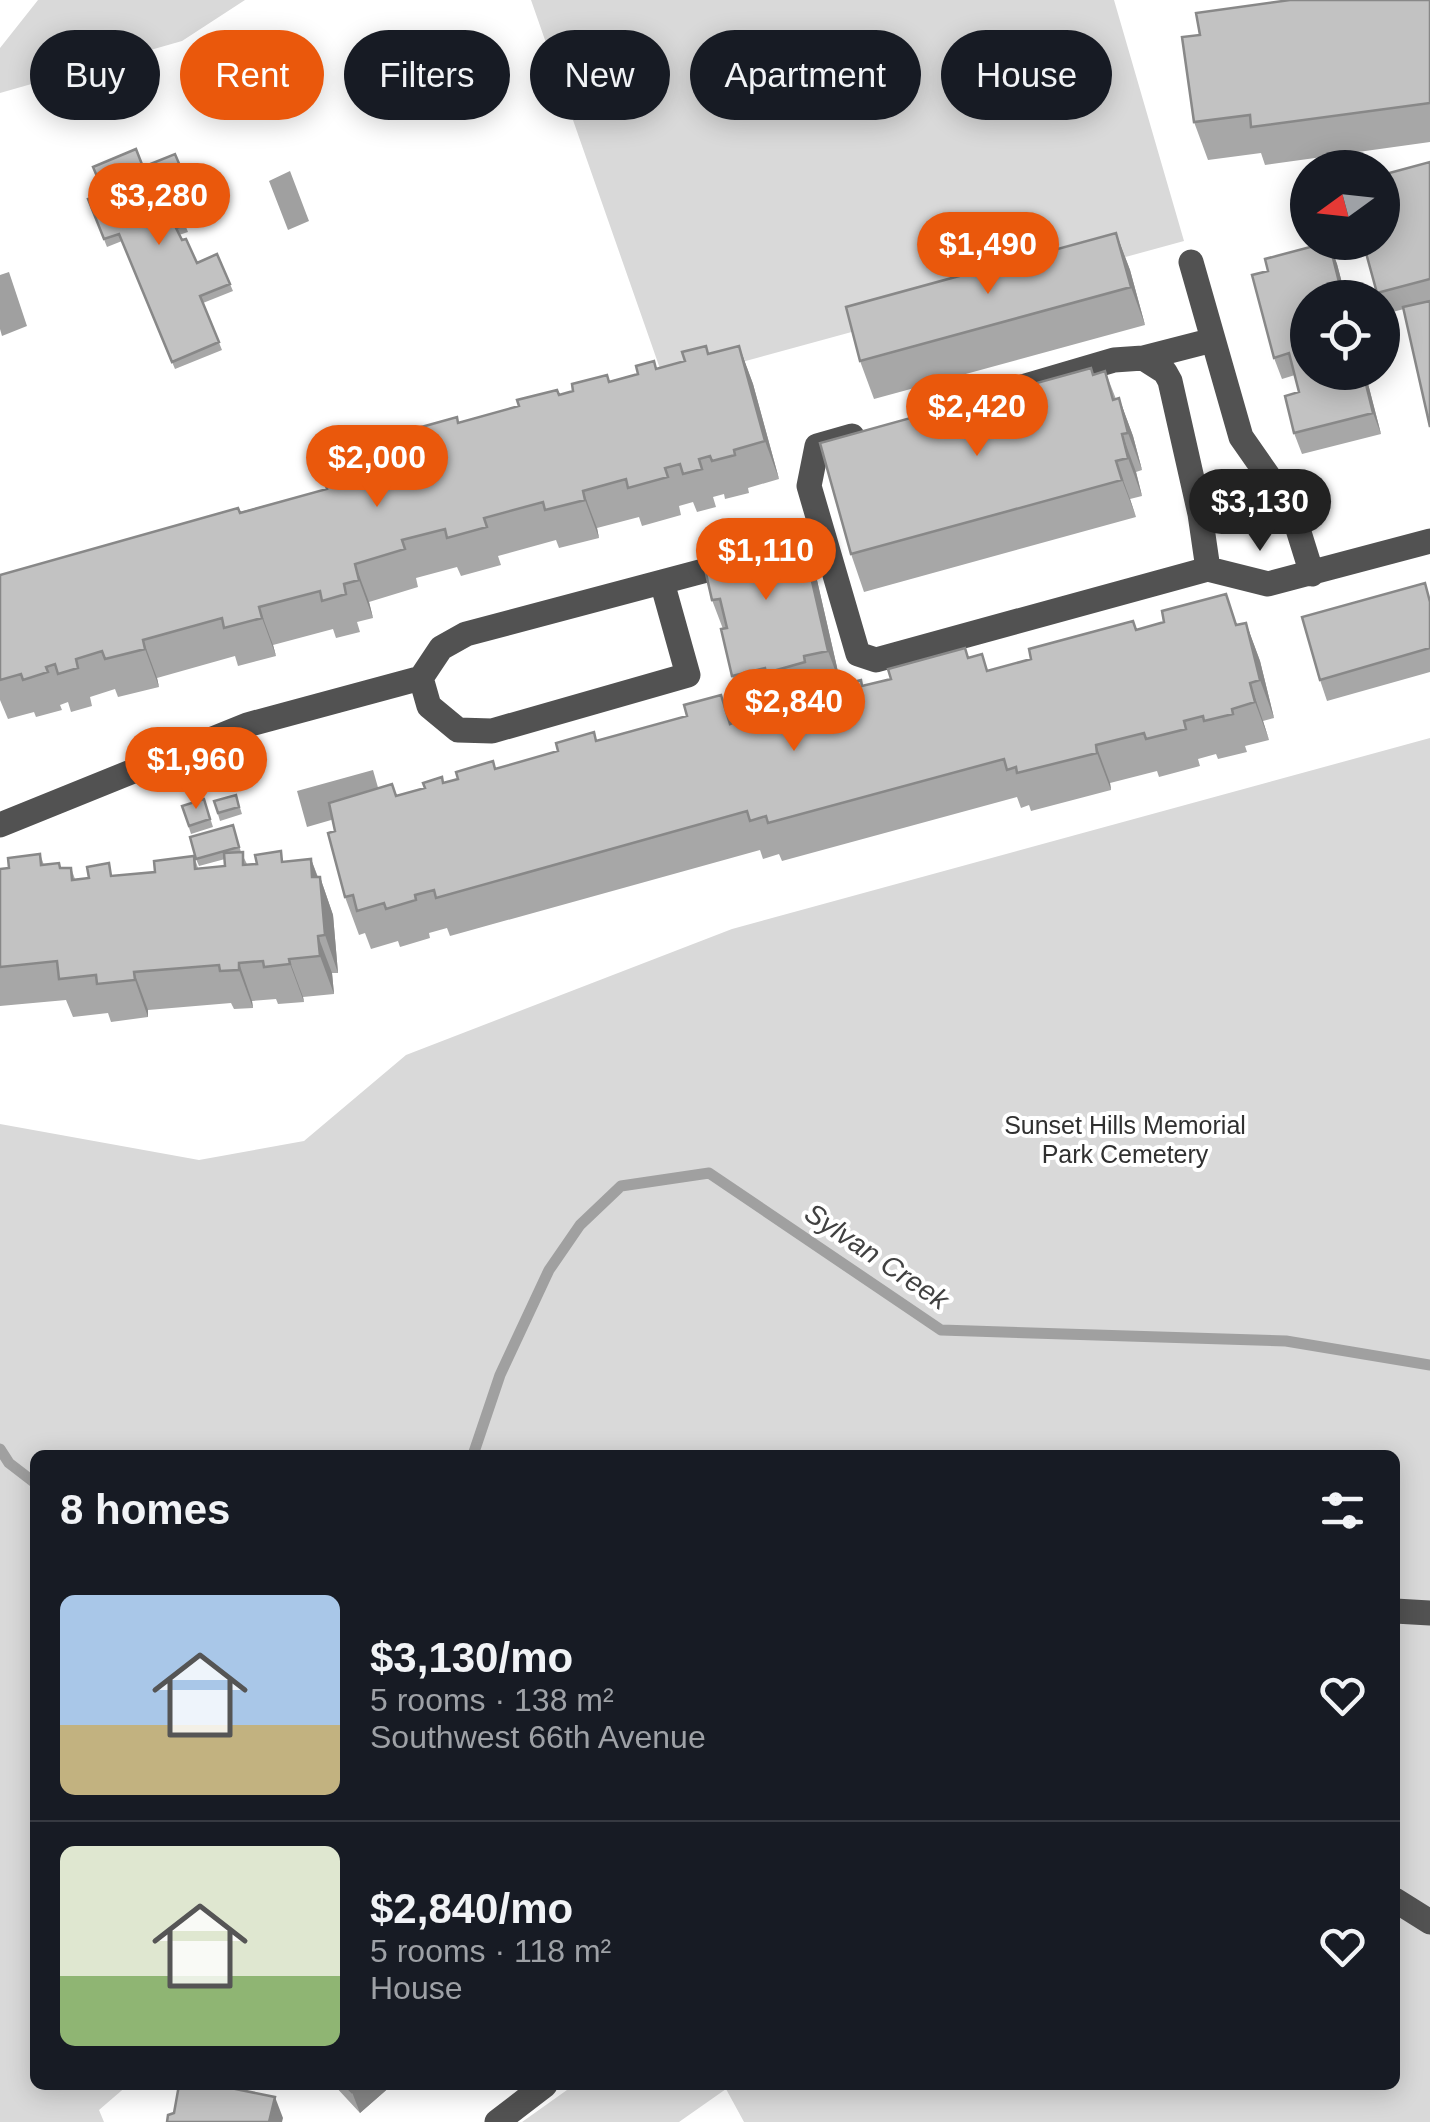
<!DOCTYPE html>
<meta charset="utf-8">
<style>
body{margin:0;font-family:Arial,sans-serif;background:#20242c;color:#f1f3f6;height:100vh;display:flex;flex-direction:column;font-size:38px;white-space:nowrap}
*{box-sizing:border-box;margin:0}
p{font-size:32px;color:#9ea1a6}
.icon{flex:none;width:55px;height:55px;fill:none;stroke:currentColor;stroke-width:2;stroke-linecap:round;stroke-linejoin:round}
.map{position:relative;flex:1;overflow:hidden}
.drawer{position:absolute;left:30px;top:1450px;width:1370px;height:640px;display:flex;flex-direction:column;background:#171b24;border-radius:15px;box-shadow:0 5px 25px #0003}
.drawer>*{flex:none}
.guide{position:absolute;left:30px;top:30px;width:1370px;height:90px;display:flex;gap:20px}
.needle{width:65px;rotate:255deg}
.controls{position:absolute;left:1290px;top:150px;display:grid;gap:20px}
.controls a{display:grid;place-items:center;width:110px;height:110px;border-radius:50%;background:#171b24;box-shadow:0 5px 25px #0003;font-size:50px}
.price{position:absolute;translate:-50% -85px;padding:0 22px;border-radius:35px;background:#ea580c;color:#fff;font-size:32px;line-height:65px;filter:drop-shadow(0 2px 5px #0008)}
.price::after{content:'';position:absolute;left:50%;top:60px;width:30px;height:22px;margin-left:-15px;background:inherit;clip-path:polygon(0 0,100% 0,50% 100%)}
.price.selected{background:#222;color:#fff}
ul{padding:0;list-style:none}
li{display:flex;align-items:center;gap:30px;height:250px;padding:0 30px}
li+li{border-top:2px solid #363941}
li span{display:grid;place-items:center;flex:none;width:280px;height:200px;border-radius:15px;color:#555}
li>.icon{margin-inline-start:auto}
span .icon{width:120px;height:120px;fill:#fffc;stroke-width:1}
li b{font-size:42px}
h2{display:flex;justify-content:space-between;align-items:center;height:120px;padding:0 30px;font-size:42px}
.tag{padding:0 35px;border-radius:45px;background:#171b24;box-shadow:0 5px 25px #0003;font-size:35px;line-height:90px}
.tag.selected{background:#ea580c;color:#fff}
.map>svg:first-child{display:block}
.green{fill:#d9d9d9}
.water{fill:#a0a0a0}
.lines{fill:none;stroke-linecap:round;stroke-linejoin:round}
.stream{stroke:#a0a0a0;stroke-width:11}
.minor{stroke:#525252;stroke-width:25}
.wall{fill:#a7a7a7}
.shaded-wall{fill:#888}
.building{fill:#c2c2c2;stroke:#888;stroke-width:2.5}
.labels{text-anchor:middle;stroke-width:8;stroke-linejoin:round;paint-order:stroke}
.park-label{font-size:25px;fill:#303030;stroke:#fff}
.water-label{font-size:28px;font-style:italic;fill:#414141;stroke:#fff}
</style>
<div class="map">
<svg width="1430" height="2122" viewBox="0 0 1430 2122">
<rect width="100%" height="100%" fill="#fff"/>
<path class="green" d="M38,0H245L182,41L0,93V48Z
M531,0H1114L1184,241L665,383Z
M1430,738V2122H744L726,2089L679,2122H522L574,2085H1395V1455H35V2085H128L99,2110L104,2122H0V1124L199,1160L304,1141L406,1055L732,929Z"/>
<path class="water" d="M290,171L309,221L288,230L269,181Z
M9,272L27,326L2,336L0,329V275Z
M373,770L383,805L307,827L297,791Z"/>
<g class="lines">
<path class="stream" d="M0,1449L9,1463L35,1483
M473,1455L500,1375L549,1270L580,1225L621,1186L709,1173L941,1330L1286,1341L1430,1365"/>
<path class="minor" d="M1191,262L1241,437L1292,510L1312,574
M1143,358L1165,372L1170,381L1200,514L1208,569
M943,410L1114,360L1143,358L1213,340
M852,436L817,446L809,486L858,654L876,660L1208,569L1268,584L1430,541
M421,678L429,706L458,730L492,731L688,675L662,582
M0,825L247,725L421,678L441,648L466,634L737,562
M1395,1611L1430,1613
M1395,1900L1430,1922
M497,2122L545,2085"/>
</g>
<path class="wall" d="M1430,0V142L1265,165L1261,153L1208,160L1194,122Z
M175,154L188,188L173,194L188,232L179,235L197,263L217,254L233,291L203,303L222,350L175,369L122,241L107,247L88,199L104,193L143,167Z
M1430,162V427L1404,309L1385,314L1382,307V298H1379L1377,293Z
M1116,233L1130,270L1145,325L874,399L860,361Z
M1329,242L1337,264L1381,434L1302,454L1294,433L1299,392L1295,375L1282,379L1274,358L1268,271Z
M739,346L753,384L779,479L748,488L749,493L725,499L724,494L713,497L716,507L697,512L693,502L679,506L681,515L642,526L639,517L597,528L599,538L559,548L556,540L498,556L501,565L461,576L457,567L416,578L418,587L369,602L373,618L357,622L360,632L336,638L333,629L273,645L276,656L238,666L235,656L157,678L159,687L118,697L115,689L90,697L92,706L71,712L68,702L60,705L62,710L36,717L34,712L8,719L0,700V575L327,489L459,422Z
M1105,371L1116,399L1119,398L1133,436L1142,470L1136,472L1142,496L1130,499L1136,517L864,592L851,554L1093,374Z
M800,529L814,567L841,685L863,686L982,654L988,671L1136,630L1237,625L1246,623L1260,661L1274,718L1263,721L1269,740L1245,746L1247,752L1218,759L1216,754L1198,759L1200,766L1159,777L1157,771L1110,783L1111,790L1031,811L1029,805L1021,808L1017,797L782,861L779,854L763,859L760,850L450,936L447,928L429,933L430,938L400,947L398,941L371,949L365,933L359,935L345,897L335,831L397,796L687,716L721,695L732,723L743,719L744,709L732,676L723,629L712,600Z
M1430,602V672L1327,701L1320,680Z
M236,795L242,814L220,821L214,801Z
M204,799L213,827L191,834L182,806Z
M233,825L241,852L247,864L311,859L318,877H320L333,915L338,973H332L334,994L303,997L304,1002L278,1004L276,999L252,1001L253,1008L234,1009L231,1003L148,1010V1017L111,1022L108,1013L73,1017L66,1000L0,1006V869L9,868L40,854L44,865L59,863L61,868H71L75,879L155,872L194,856L198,868L225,866V859L199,866L196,859Z
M334,2085H392L360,2113Z"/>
<path class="shaded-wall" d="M1116,233L1130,270L1145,325L1131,287Z
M1329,242L1337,264L1346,298H1343Z
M739,346L753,384L779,479L765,441Z
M1363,372H1365L1381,434L1373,413Z
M1119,398L1133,436L1142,470L1128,433Z
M1122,434L1136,472L1142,496L1128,458Z
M1116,461L1130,499L1136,517L1122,480Z
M583,491L597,528L599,538L585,500Z
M800,529L814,567L842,689L828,651Z
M355,564L369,602L373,618L359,580Z
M259,607L273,645L276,656L262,618Z
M1246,623L1260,661L1274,718L1260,680Z
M143,640L157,678L159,687L145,649Z
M1250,683L1263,721L1269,740L1255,702Z
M1096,745L1110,783L1111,790L1097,753Z
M311,859L320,884V877L333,915L338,973L325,935L312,877Z
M318,936L332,973L334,994L320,956Z
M289,959L303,997L304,1002L290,964Z
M239,963L252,1001L253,1008L239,970Z
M134,972L148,1010V1017L135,980Z
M360,2085H392L360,2113L352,2092Z
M275,2097L283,2118L282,2122H269Z"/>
<path class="building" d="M1290,0H1430V103L1251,127L1250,115L1194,122L1182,37L1200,35L1196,13Z
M136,149L143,167L175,154L186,180L170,186L185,225L176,228L182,240L186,239L197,263L217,254L230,284L200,296L219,342L172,362L119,234L104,239L88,199L104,193L93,167Z
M1430,162V279L1377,293L1363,242H1382V175Z
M1116,233L1131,287L860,361L846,307Z
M1329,242L1343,298H1308V372H1363L1373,413L1294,433L1285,396L1299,392L1289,353L1274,358L1252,275L1268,271L1265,259Z
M1430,301V427L1403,307Z
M706,346L708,354L739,346L765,441L734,450L735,455L712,461L710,456L699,459L702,469L683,474L680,464L665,468L668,477L628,488L626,479L583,491L585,500L545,510L543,502L484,518L487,527L447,538L445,529L402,540L405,549L355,564L359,580L344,584L346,594L322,601L320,591L259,607L262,618L224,628L222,618L143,640L145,649L105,659L102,651L76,659L78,668L58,674L55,664L46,667L48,672L23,680L21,674L0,680V575L238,508L240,513L327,489L319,462L419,433L418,428L457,417L458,423L519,406L517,400L557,390L559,395L573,391L572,384L607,375L609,382L638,374L636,366L654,361L656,369L685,361L682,352Z
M1091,368L1093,375L1105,371L1113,400L1119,398L1128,433L1122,434L1128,458L1116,461L1122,480L851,554L820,443Z
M800,529L828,651L804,656L805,662L766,673L765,668L732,676L721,629L727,628L720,599L712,600L702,556L709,554V551Z
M1425,583L1430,602V648L1320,680L1302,617Z
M1226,594L1236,625L1246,623L1260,680L1250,683L1255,702L1232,709L1233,714L1204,721L1203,716L1184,721L1186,729L1146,739L1144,733L1096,745L1097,753L1017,773L1016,767L1007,770L1004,759L768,823L766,816L750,821L747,811L436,898L434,890L415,895L416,900L386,909L384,903L357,911L353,895L345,897L328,833L335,831L329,803L392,784L396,796L425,788L423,783L442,777L443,783L458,779L456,772L493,761L495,769L558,751L556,743L594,732L596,741L687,716L684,705L721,695L730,724L743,719L741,709L861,680L862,686L891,679L888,669L965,648L968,658L982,654L987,671L1031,659L1029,649L1133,621L1136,630L1164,622L1162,611Z
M236,795L239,807L218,813L214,801Z
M204,799L210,819L189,826L182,806Z
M233,825L239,847L196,859L190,837Z
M281,851L282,862L311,859L312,877H320L325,935L318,936L320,956L289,959L290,964L264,967L263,961L239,963V970L220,971L219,965L134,972L135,980L97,984L96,975L59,979L57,961L0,967V869L9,868L8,858L40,854L41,865L59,863L60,868H71L72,880L89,878L87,867L109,863L111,876L155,872L154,861L194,856L195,869L225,866L224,853L243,852V865L257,864L255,855Z
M179,2085H216L275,2097L269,2122H167L168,2115L174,2113Z
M345,2085H360L352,2092Z"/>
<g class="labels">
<g class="park-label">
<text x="1125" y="1134">Sunset Hills Memorial<tspan x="1125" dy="29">Park Cemetery</tspan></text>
</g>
<g class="water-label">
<text transform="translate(877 1256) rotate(34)" y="10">Sylvan Creek</text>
</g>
</g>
</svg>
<div class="controls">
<a><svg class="needle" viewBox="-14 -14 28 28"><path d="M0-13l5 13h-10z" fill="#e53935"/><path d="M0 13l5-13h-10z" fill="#9ea1a6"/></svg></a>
<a><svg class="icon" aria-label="locate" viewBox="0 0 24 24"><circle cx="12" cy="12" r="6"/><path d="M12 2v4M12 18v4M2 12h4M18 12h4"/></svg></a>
</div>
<b class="price" style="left:159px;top:248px">$3,280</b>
<b class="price" style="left:988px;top:297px">$1,490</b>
<b class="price" style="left:977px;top:459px">$2,420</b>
<b class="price" style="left:377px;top:510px">$2,000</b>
<b class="price selected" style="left:1260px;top:554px">$3,130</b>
<b class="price" style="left:766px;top:603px">$1,110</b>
<b class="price" style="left:794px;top:754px">$2,840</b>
<b class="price" style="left:196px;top:812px">$1,960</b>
<div class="guide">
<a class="tag">Buy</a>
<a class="tag selected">Rent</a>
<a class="tag">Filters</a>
<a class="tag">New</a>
<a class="tag">Apartment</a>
<a class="tag">House</a>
</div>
<section class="drawer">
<h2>8 homes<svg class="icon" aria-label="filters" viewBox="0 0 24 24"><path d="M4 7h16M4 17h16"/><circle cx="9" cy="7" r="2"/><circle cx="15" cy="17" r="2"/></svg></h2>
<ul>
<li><span style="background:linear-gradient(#a9c7e8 65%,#c2b280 0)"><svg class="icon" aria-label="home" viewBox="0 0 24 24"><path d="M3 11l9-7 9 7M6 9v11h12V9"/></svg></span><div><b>$3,130/mo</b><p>5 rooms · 138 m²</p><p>Southwest 66th Avenue</p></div><svg class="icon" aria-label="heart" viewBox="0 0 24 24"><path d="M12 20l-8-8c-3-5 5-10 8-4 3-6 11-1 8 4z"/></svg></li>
<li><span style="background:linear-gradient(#dfe7d0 65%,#8fb573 0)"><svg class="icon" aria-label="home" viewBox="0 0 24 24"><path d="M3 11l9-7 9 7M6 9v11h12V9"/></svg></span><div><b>$2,840/mo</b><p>5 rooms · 118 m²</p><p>House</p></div><svg class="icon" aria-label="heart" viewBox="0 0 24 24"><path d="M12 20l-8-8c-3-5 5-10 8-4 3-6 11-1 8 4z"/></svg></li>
</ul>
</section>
</div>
